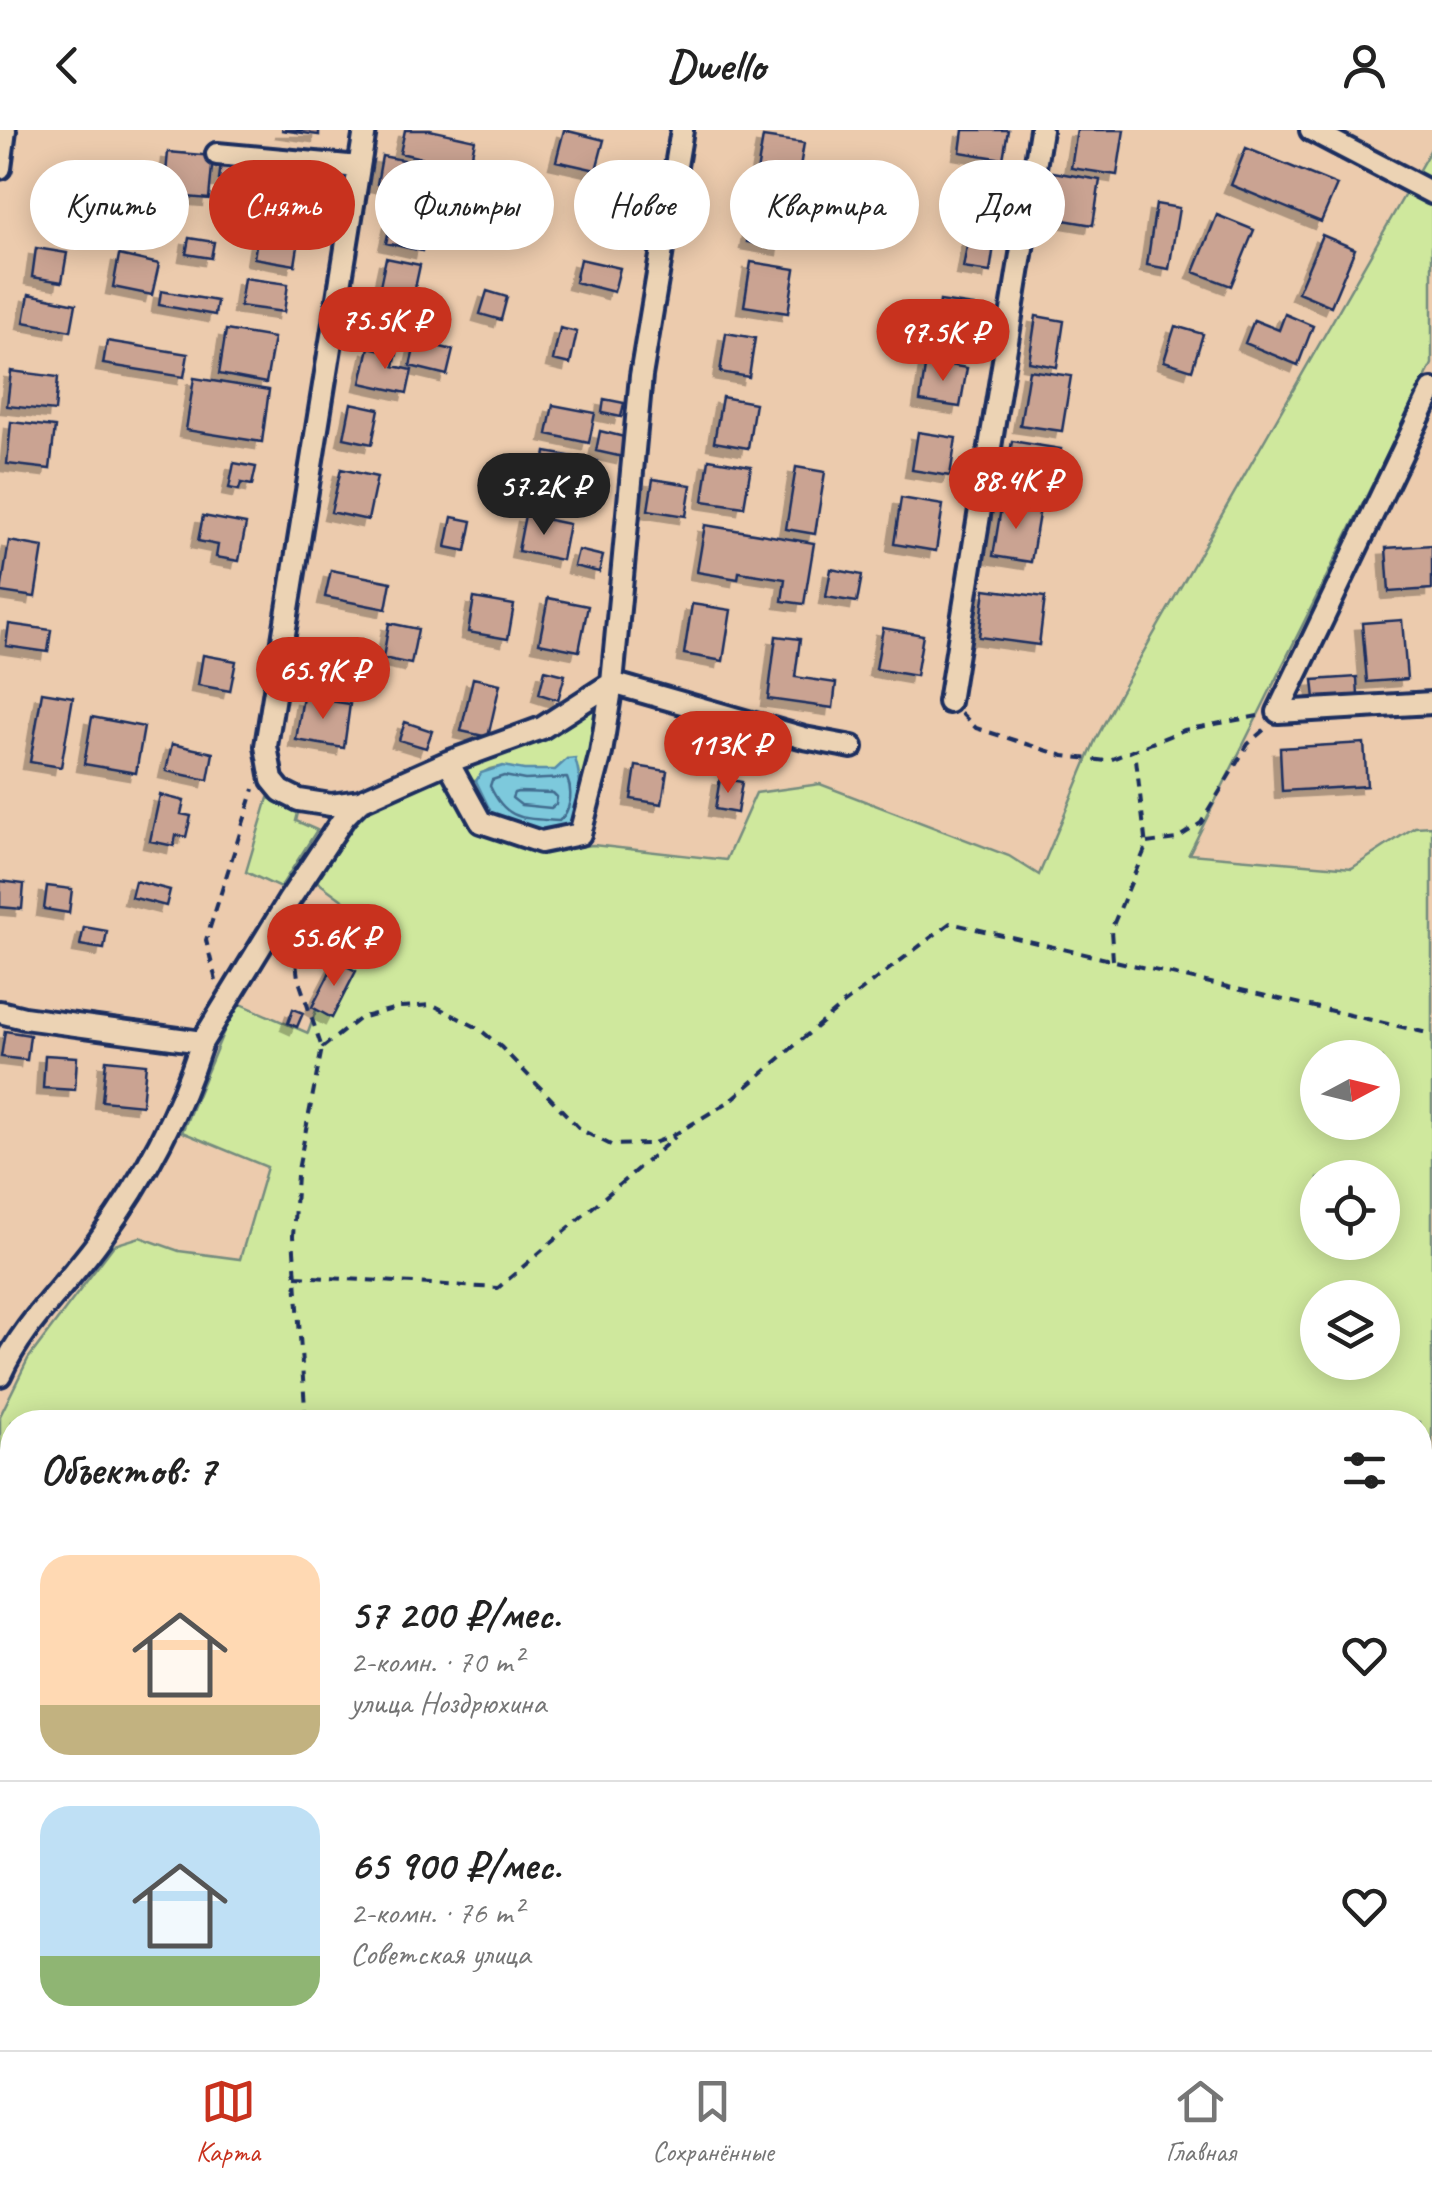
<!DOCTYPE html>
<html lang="ru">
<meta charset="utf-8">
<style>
body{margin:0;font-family:Caveat,sans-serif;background:#f6f6f6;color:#222;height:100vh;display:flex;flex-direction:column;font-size:38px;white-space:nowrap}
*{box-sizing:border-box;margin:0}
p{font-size:32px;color:#767676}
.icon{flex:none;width:55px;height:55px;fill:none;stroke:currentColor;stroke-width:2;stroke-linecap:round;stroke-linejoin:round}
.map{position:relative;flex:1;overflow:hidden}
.sheet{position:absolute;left:0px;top:1280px;width:1432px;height:640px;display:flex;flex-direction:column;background:#fff;border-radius:40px 40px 0 0;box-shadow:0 5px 25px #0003}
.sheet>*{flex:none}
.banner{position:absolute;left:30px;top:30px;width:1372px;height:90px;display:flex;gap:20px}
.needle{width:65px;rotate:83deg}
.fabs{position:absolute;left:1300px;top:910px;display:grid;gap:20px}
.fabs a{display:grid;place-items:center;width:100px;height:100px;border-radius:50%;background:#fff;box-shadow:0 5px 25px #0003;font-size:50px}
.price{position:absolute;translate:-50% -85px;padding:0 22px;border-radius:35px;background:#c8321e;color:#fff;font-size:32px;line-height:65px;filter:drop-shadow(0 2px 5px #0008)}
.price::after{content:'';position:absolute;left:50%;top:60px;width:30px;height:22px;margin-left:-15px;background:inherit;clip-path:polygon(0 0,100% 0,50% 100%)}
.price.selected{background:#222;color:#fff}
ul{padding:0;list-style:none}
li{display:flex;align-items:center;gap:30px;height:250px;padding:0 40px}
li+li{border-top:2px solid #e0e0e0}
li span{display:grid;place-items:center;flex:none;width:280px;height:200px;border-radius:30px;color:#555}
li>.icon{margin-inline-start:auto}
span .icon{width:120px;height:120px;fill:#fffc;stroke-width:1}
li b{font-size:42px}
h2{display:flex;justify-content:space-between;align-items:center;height:120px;padding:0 40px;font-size:42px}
.tag{padding:0 35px;border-radius:45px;background:#fff;box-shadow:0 5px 25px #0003;font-size:35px;line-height:90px}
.tag.selected{background:#c8321e;color:#fff}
header{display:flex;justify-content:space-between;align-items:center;height:130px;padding:0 40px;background:#fff;font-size:45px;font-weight:700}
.dock{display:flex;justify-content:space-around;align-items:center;height:140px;border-top:2px solid #e0e0e0;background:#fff;font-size:28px;color:#767676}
.dock a{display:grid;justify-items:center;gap:5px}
.dock .selected{color:#c8321e}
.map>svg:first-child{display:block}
.green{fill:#cfe89d;stroke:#758c7e;stroke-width:2.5;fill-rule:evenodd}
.water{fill:#7dc9dc;stroke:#568baa;stroke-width:2.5}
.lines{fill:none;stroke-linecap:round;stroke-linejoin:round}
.shore{stroke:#426d90;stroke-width:2.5}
.building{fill:#caa392;stroke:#1b2f5e;stroke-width:2.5;filter:url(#shadow)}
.minor-casing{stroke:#1b2f5e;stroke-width:28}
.path{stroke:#1b2f5e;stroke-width:4;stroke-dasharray:10 8;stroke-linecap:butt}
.minor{stroke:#ecd3b4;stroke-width:20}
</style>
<header><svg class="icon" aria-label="back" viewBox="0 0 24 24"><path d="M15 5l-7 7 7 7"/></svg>Dwello<svg class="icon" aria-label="person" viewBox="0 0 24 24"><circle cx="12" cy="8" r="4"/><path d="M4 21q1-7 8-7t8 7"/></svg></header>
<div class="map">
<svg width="1432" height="1920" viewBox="0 0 1432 1920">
<defs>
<filter id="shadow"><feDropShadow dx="-7" dy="7" stdDeviation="0" flood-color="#0004"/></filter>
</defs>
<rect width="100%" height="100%" fill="#eccbad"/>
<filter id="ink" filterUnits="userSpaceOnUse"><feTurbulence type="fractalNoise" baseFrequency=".01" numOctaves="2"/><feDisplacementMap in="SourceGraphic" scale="20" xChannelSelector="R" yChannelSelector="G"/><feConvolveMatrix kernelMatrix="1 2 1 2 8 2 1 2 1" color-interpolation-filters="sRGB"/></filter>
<g filter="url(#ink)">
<path class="green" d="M1432,17V234L1189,724L1352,738L1415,697L1432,696V1920H0V1286L28,1229L114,1115L140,1107L179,1121L240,1129L267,1037L182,1002L236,872L308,903L352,777L315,750L370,674L441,644L471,700L540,721L593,715L726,730L756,663L820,654L1009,726L1039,745L1095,611L1120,563ZM1318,928H1382V992H1318ZM1318,1048H1382V1112H1318ZM1318,1168H1382V1232H1318ZM12,1292H1420V1908H12Z
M601,563L581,662L578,639L567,629L556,640C544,640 532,641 521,640C503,637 488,633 476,651H467L461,636Z
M268,668L299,679L296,691L317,700L280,758L246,742Z"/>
<path class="water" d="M575,628C583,657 584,677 565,702L512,697L491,682L476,651L481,643L503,636L524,640H555L567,629Z"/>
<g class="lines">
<path class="shore" d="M504,646L525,650L567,648C573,662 571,681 559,691C523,688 506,691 490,656L492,650Z
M518,662L553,663L557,667L556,674L551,678L521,675L512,668L514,663Z"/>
</g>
<path class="building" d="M281,0H319V5Z
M405,0H430L475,10L469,39L400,23Z
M564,0L604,10L596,40L556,31Z
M963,0H1008L1003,29L960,22Z
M1077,0H1124L1117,45L1071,38Z
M763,7L804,13L797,55L756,48Z
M1246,18L1337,55L1321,92L1231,55Z
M168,22L213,26L209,69L164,65Z
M382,26L403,30L397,58L377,54Z
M221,33L251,36L250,53L219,50Z
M276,37L309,43L302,82L269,76Z
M592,42L621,47L615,81L586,76Z
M1053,42L1100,50L1093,95L1046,87Z
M55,43L94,50L89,76L50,68Z
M973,49L1002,53L997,94L968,90Z
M398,60L433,67L422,121L386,113Z
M754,70L790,76L783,118L747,112Z
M1156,74L1179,78L1169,139L1147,135Z
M1217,85L1254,100L1231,156L1194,142Z
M260,91L301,98L295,135L254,128Z
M969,105L995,109L990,142L963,138Z
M1322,105L1355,119L1331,176L1298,162Z
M189,108L214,112L211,128L186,124Z
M36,118L67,123L62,152L32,147Z
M119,125L159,134L152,165L113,157Z
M386,128L420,135L408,191L374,184Z
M580,129L620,138L614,162L575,152Z
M751,132L795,139L788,183L744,176Z
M244,148L288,154L284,182L240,176Z
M161,161L217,171L215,185L159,175Z
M487,161L507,167L501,190L480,184Z
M29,164L76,174L71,201L24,192Z
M940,171L974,176L967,218L934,213Z
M1285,184L1313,196L1298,235L1245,213L1254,190L1279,200Z
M1036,186L1064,191L1057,237L1029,232Z
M1175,196L1203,204L1192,240L1164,231Z
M560,198L577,202L570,234L553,230Z
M226,200L274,208L266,253L219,244Z
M726,203L755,208L749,247L720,242Z
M107,211L188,224L184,247L103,234Z
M416,211L453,220L447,245L410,236Z
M369,217L397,224L394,236L412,240L407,263L361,253Z
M926,231L967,238L960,277L920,271Z
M1029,240L1071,246L1062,301L1020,295Z
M11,241L58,247L55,281L7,276Z
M194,248L269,260L262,312L186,300Z
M722,267L755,273L748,318L714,312Z
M604,269L624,273L621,287L602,283Z
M351,273L379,279L372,314L344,308Z
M553,275L595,283L589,313L547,304Z
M11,292L55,297L50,339L7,334Z
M600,301L628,308L623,327L596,321Z
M918,302L956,308L950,346L912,340Z
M1012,311L1061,319L1053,367L1004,359Z
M546,322L597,331L591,361L556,354L558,343L543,340Z
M709,329L751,336L744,377L703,371Z
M234,333L256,337L252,355L241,353L239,360L229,358Z
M796,337L825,342L815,404L786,399Z
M341,339L377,347L368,390L331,382Z
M653,349L691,355L686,386L648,380Z
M901,368L943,375L936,421L894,414Z
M1002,372L1040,378L1031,432L993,426Z
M525,385L569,394L562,430L518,421Z
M203,386L246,394L239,431L216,427L218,415L198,411Z
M452,387L472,391L466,421L446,417Z
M705,395L814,413L804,474L782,471L785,449L739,442L738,449L697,442Z
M9,411L43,417L35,467L1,462Z
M1432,415V459L1389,462L1386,418Z
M578,420L603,426L599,442L574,436Z
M831,439L862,445L857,472L826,467Z
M331,440L391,452L386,479L325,467Z
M985,459L1045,467L1039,515L979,507Z
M474,468L514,475L508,509L468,502Z
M548,468L588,476L579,521L539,513Z
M692,474L731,480L723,531L684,524Z
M1402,490L1407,549L1367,552L1362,493Z
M389,493L418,499L411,534L383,528Z
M9,494L51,500L48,522L6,516Z
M883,498L923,505L916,546L876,539Z
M776,506L800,509L795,547L836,553L833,578L768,569Z
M330,512L366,519L358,562L322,555Z
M203,525L236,531L230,561L198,555Z
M545,540L565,545L558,570L539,564Z
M1357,547L1358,566L1315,569L1313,550Z
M473,548L500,554L488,607L461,601Z
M42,562L73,567L61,637L30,632Z
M303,567L350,574L344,618L296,610Z
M92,587L144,597L136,643L84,634Z
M405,592L432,601L426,618L399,610Z
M1364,613L1367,656L1282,661L1280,618Z
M172,614L213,623L208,650L166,641Z
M636,636L667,641L662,674L631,669Z
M720,648L742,652L737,683L715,679Z
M160,665L184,671L181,684L191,686L186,707L176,705L174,716L150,711Z
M0,751L24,754L22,779L0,777Z
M135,751L170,760L166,776L131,767Z
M47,756L72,759L69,783L44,779Z
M84,797L107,801L104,819L80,815Z
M336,831L356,841L332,888L312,877Z
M293,879L303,883L297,897L288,893Z
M5,901L30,905L27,930L1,927Z
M45,925L77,927L75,960L43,958Z
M106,930L146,934L142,975L102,971Z"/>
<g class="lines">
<g class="minor-casing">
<path id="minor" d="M365,0L266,616L272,650L281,661L299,670L331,675L360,671L448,632L542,598L612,553
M1311,0L1432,63
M217,24L359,37
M0,38L5,0
M1432,260L1278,582L1432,573
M612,553L804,608L852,617
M949,572L1041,0
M448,632L481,692L541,712L580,704L601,623L612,553L641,246L682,0
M0,882L24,888L202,912L289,770L345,686L360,671
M0,1245C23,1193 68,1154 100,1109C144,1049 179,983 202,912
M0,1847L12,1866
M40,1908L48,1920"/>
</g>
<path class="path" d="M961,583L976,598L1064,626L1107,631L1184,600L1258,586
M1147,713L1176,709L1201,693L1248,614L1266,598
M292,800L298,848L322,918L297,1045L293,1106L306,1292
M1113,830L1111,800L1146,717L1135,620
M216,851L206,810L254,659
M322,918L360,888L400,877L433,875L478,898L501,917L581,1000L611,1015L651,1014L672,1006L730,971L842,875L950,793L1432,904
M296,1146L498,1158L675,1007
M1420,1425L1432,1422
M0,1645H12
M393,1908L395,1920
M680,1920L688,1908
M893,1920V1908"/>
<use href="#minor" class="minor"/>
</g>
</g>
</svg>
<div class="fabs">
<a><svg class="needle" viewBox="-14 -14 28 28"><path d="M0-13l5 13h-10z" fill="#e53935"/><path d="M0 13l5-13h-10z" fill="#767676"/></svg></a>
<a><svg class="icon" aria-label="locate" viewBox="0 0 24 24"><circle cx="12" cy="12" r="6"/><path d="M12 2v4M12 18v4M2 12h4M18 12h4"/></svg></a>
<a><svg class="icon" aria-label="layers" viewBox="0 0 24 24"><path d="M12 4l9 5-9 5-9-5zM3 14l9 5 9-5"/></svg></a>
</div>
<b class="price" style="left:385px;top:242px">75.5K ₽</b>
<b class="price" style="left:943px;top:254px">97.5K ₽</b>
<b class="price" style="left:1016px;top:402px">88.4K ₽</b>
<b class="price selected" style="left:544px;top:408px">57.2K ₽</b>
<b class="price" style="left:323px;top:592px">65.9K ₽</b>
<b class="price" style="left:728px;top:666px">113K ₽</b>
<b class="price" style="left:334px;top:859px">55.6K ₽</b>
<div class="banner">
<a class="tag">Купить</a>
<a class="tag selected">Снять</a>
<a class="tag">Фильтры</a>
<a class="tag">Новое</a>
<a class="tag">Квартира</a>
<a class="tag">Дом</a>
</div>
<section class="sheet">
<h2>Объектов: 7<svg class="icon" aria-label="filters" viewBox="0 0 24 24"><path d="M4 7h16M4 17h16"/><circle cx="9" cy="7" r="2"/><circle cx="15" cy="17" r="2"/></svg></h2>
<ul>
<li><span style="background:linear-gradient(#ffd9b3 75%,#c2b280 0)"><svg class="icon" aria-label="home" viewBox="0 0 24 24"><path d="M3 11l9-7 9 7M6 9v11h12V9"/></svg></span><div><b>57 200 ₽/мес.</b><p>2-комн. · 70 m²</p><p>улица Ноздрюхина</p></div><svg class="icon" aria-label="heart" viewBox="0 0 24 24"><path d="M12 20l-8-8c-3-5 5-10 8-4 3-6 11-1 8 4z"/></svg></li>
<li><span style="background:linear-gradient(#bfe0f5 75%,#8fb573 0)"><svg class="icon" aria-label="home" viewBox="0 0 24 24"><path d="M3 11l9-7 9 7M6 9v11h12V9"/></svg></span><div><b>65 900 ₽/мес.</b><p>2-комн. · 76 m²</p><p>Советская улица</p></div><svg class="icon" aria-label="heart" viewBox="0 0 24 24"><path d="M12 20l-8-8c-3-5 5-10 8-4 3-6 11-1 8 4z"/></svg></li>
</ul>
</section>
</div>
<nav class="dock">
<a class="selected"><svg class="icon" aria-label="map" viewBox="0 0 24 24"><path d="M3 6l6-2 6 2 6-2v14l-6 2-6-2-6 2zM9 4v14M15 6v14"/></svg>Карта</a>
<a><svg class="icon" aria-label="saved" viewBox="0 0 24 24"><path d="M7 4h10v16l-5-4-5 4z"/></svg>Сохранённые</a>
<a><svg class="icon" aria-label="home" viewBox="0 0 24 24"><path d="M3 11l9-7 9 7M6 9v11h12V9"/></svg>Главная</a>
</nav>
